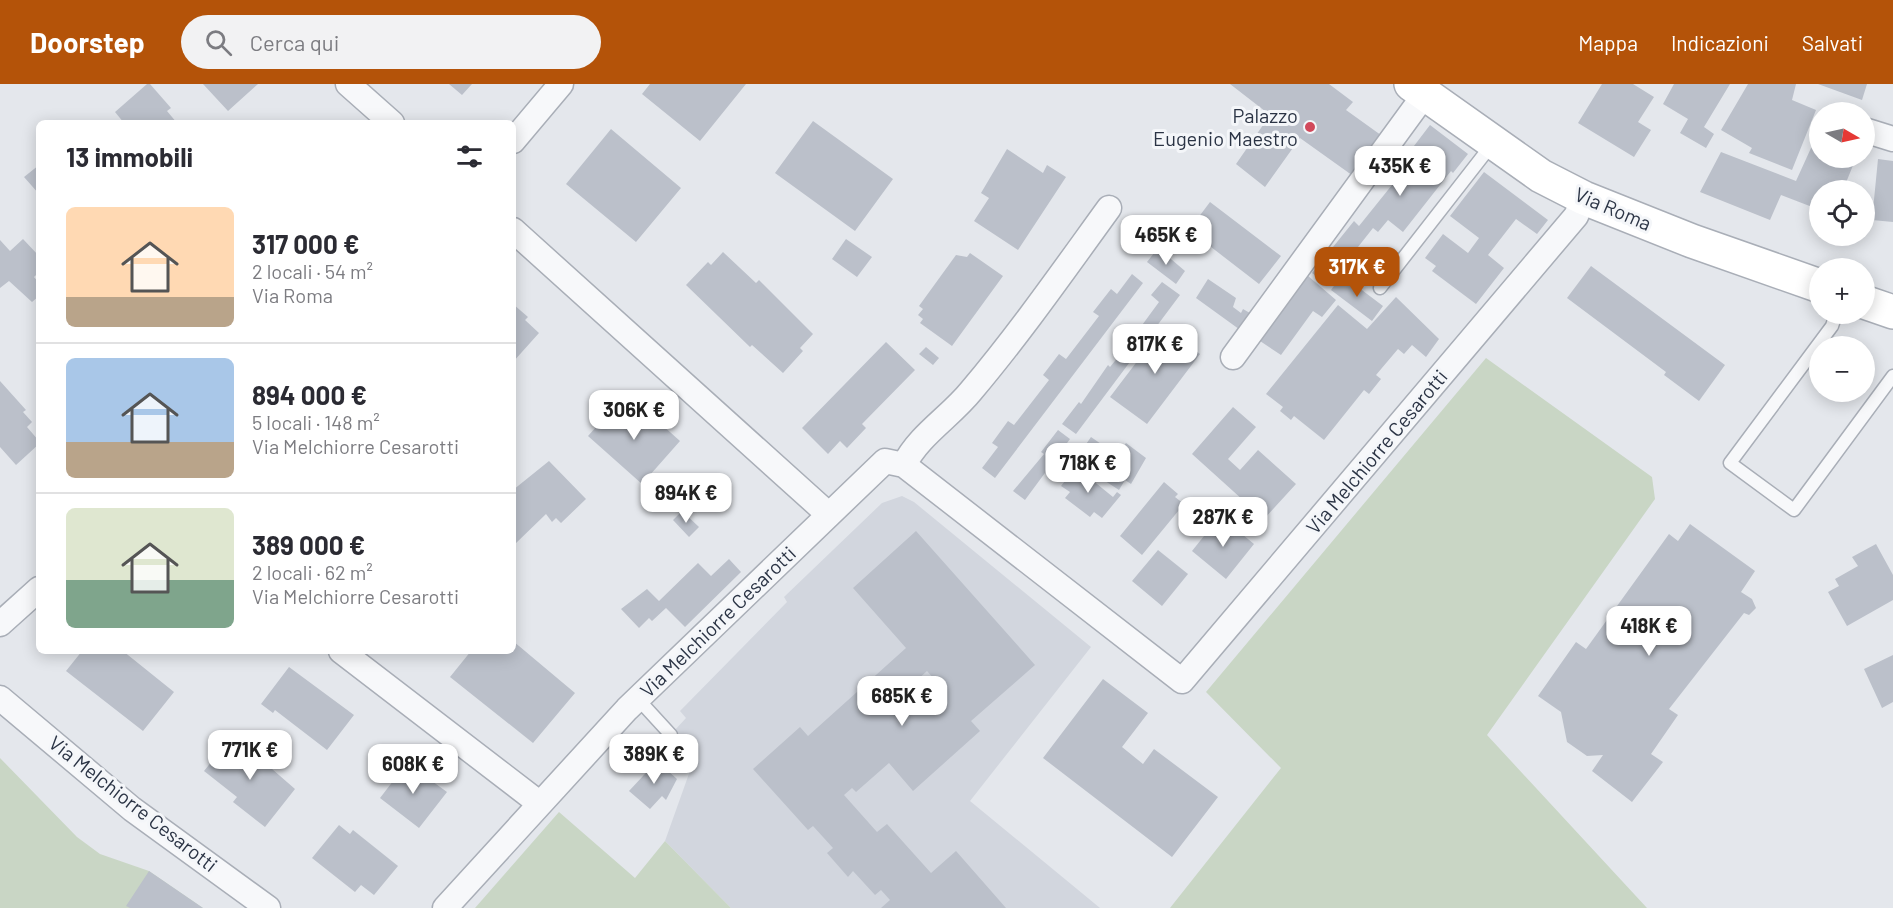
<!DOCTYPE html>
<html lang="it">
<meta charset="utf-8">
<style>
body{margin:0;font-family:Barlow,sans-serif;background:#f2f2f3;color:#2b2b33;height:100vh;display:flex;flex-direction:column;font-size:22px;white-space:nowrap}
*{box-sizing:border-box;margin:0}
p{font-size:20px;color:#7c7c81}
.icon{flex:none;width:33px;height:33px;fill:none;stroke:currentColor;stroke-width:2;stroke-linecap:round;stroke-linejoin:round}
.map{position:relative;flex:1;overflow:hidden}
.details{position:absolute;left:36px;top:36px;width:480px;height:534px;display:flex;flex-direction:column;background:#fff;border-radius:9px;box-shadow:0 3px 15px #0003}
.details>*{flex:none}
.needle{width:39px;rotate:99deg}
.controls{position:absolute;left:1809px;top:18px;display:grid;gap:12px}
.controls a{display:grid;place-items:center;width:66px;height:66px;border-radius:50%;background:#fff;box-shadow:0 3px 15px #0003;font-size:30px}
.price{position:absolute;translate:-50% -51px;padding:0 14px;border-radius:12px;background:#fff;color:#222;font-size:20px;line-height:39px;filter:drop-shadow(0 2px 3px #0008)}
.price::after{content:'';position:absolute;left:50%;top:36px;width:18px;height:14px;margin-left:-9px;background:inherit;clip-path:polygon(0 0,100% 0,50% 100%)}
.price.current{background:#b45309;color:#fff}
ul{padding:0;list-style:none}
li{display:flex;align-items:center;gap:18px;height:150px;padding:0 30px}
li+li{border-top:2px solid #e1e1e2}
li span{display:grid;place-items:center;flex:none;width:168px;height:120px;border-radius:9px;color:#555}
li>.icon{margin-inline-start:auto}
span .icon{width:72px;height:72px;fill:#fffc;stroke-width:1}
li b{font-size:26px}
h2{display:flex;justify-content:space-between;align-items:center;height:72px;padding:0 30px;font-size:26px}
header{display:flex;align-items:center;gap:36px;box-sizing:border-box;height:84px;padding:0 30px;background:#b45309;color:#fff}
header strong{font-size:28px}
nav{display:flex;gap:33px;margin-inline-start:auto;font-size:21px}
.search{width:420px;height:54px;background:#f2f2f3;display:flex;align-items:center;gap:15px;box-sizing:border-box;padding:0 21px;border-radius:33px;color:#7c7c81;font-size:22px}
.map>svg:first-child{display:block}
.built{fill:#d2d6de}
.green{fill:#c9d6c5}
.building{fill:#bbc0ca;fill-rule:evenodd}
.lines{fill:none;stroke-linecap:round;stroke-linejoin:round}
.lane-casing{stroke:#a9aeb7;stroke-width:15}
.street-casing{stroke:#a9aeb7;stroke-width:27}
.secondary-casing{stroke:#a9aeb7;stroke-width:36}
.lane{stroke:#f7f8fa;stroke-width:12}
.street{stroke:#f7f8fa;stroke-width:24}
.secondary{stroke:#fff;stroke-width:33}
.poi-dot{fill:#d1495b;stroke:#f4f6f9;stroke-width:2}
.labels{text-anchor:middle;stroke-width:6;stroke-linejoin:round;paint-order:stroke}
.poi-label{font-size:20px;fill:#2b3445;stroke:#f4f6f9;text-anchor:end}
.street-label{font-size:20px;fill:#2b3445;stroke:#f4f6f9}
</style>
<header>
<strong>Doorstep</strong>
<div class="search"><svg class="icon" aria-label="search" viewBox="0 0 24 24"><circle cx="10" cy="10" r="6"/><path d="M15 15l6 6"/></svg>Cerca qui</div>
<nav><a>Mappa</a><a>Indicazioni</a><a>Salvati</a></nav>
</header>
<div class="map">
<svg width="1893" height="824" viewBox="0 0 1893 824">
<rect width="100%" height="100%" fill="#e4e7ec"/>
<path class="built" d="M902,412L914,418L1091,563L970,717L1100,824H731L665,757L691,684L663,659L686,634L680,627L787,518L784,513L882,419Z"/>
<path class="green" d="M1486,274L1652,393L1655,415L1487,651L1647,824H1170L1281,684L1206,608Z
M0,674L77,753L100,770L149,787L203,824H0Z
M559,728L635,794L665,757L731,824H475Z"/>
<path class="building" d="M147,0H150L171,24L167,27L177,39H124L115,28Z
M203,0H258L228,27Z
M449,0H472L462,11Z
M650,0H746L700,57L642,10Z
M1230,0H1329L1353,18L1346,26L1385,54L1356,94L1300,54L1265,103L1236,80L1270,31Z
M1602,0H1633L1654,13L1638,38L1651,46L1634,73L1578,39Z
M1674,0H1730L1704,43L1714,50L1706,64L1680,49L1688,35L1663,20Z
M1748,0H1796L1792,16L1816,26L1792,86L1749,69L1752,64L1721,46Z
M1818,0H1867L1862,16Z
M813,37L893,95L855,147L775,89Z
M1430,41L1468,70L1453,89L1451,87L1403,148L1388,136L1378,148L1373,144L1328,201L1312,189L1354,137L1359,142L1396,96L1391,92Z
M611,45L681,104L636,158L566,100Z
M1816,53L1820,54V74H1856L1843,106H1820V126L1781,111L1770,136L1700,108L1721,68L1796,97Z
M1007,65L1043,89L1047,81L1066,93L1018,166L974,137L989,114L981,109Z
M1878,75L1893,77V138L1872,136Z
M39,81V110L24,93Z
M1484,88L1548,136L1537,150L1516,135L1488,171L1504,184L1476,220L1432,187L1436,182L1425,174L1443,150L1468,169L1479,154L1450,132Z
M1210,118L1281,172L1259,200L1189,146Z
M23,155L39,172V188L34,193L39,199V212L32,218L9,197L0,204V156L10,167Z
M846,155L872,173L857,193L832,175Z
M1158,164L1185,187L1176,200L1147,178Z
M723,168L756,199L759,196L813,250L800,264L803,267L783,289L752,261L750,263L686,201L708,178L711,181Z
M970,169L1003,192L952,262L920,239L923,235L918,231L923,225L919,222L956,171L967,173Z
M1591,182L1725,281L1699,317L1664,291L1666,288L1567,214Z
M1132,190L1143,199L995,394L982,384L998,363L992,359L1008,337L1014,341L1049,296L1043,291L1059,270L1066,275L1099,232L1093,228L1111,205L1117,210Z
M1307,191L1336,216L1322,233L1313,227L1281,271L1260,257Z
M1342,191L1383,222L1372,237L1331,206Z
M1208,195L1236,214L1233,223L1241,229L1243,225L1255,232L1243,248L1196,214Z
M1162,198L1180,211L1076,350L1062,340L1079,318L1081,320L1108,281L1110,283L1119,272L1115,268L1133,245L1137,248L1159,218L1151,211Z
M1396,213L1439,255L1426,273L1412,261L1404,270L1398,265L1376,291L1381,295L1369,310L1364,306L1324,356L1294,332L1291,336L1280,327L1283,323L1266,310L1338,221L1367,245Z
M513,220L528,233L525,236L539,249L513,278Z
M1164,242L1200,270L1147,340L1110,313Z
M886,258L915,286L862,340L866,344L847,364L840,357L828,370L802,344Z
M926,263L939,274L933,281L919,270Z
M0,297L26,326L23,328L32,338L27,343L39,357V360L16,381L0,363Z
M621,315L647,339L652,332L680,357L642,400L588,352Z
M1233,323L1256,343L1228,375L1240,386L1258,366L1296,400L1264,435L1192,370Z
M1058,346L1070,355L1025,416L1013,407L1044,370L1041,368Z
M1091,353L1117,371L1126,359L1146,374L1131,400L1125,396L1119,406L1102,395L1111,382L1084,363Z
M549,377L586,415L561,439L556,434L552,438L546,430L513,462V406Z
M1080,378L1085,382L1081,387L1113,413L1117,408L1121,411L1102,434L1094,428L1090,433L1065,414L1070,408L1061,402Z
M1164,398L1178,410L1175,413L1184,420L1142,471L1120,452Z
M682,427L699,443L689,453L673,436Z
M1220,432L1254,460L1226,495L1192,467Z
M1690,440L1755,487L1741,508L1752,515L1756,524L1749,531L1744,529L1669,625L1678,631L1651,670L1663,678L1632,718L1592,687L1603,671L1587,672L1567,658L1561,628L1538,612L1576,558L1586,565L1669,450L1678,457Z
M916,447L1035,581L971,637L980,647L913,707L889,679L856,708L852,704L844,711L877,748L887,740L931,789L956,767L1006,824H881L890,816L881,806L875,811L853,787L848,793L827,769L833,764L813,742L808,746L753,685L800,643L808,652L906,564L853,504ZM927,587L943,605L921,625L905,607Z
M1876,460L1893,491V516L1847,542L1828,508L1839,502L1835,495L1858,482L1852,473Z
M1158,466L1188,490L1162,522L1132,497Z
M729,475L741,488L685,543L666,524L652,537L649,534L639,544L621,525L647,505L659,517L698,479L711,492Z
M513,557L575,609L533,659L450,593L471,567H513Z
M82,567H123L174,608L143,647L66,587Z
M1893,571V618L1882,624L1864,585Z
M289,583L354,631L327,666L275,626L273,629L261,620Z
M1103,595L1148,629L1122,663L1143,680L1154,665L1218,713L1172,773L1043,674Z
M233,651L295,705L265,743L233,718L237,713L204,687Z
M657,677L677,695L666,716L662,712L650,725L629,707Z
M407,679L447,708L419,744L380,714Z
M339,741L350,750L353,746L398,782L374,811L361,801L355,808L312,774Z
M149,787L203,824H130L126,822Z"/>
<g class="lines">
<g class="lane-casing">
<path id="lane" d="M1380,204L1493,59
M1836,230L1832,242L1730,379L1794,426L1893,292
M638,615L671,651"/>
</g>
<g class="street-casing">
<path id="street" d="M348,0L392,39
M1864,46L1893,55
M513,57L561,0
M513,146L828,430
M1233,273L1425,10
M904,381C919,351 950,333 971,307C1020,249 1064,186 1109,124
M0,540L39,505
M341,567L539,719
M0,614L132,725L268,824
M445,824L627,625L885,377L904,381L1182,597L1576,132L1584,114"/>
</g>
<g class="secondary-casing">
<path id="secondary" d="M1411,0L1541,92L1584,114L1692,157L1820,202
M1864,218L1893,228"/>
</g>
<use href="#lane" class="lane"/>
<use href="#street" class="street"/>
<use href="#secondary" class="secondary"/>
</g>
<circle class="poi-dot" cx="1310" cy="43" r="6"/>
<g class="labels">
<g class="poi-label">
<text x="1298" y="39">Palazzo<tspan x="1298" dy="23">Eugenio Maestro</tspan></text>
</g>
<g class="street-label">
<text transform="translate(1613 125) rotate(23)" y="7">Via Roma</text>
<text transform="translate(1377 368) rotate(-50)" y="7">Via Melchiorre Cesarotti</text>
<text transform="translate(718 538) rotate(-44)" y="7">Via Melchiorre Cesarotti</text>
<text transform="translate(133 720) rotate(38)" y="7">Via Melchiorre Cesarotti</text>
</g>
</g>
</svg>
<div class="controls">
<a><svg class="needle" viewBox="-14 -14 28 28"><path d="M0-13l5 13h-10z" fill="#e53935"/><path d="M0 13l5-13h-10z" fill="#7c7c81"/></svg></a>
<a><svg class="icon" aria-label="locate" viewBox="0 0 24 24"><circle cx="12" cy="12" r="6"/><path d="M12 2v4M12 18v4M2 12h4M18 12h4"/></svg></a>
<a>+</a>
<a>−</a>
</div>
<b class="price" style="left:1400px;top:113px">435K €</b>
<b class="price" style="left:1166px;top:182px">465K €</b>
<b class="price current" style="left:1357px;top:214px">317K €</b>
<b class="price" style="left:1155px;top:291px">817K €</b>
<b class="price" style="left:634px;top:357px">306K €</b>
<b class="price" style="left:1088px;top:410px">718K €</b>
<b class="price" style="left:686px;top:440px">894K €</b>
<b class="price" style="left:1223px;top:464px">287K €</b>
<b class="price" style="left:1649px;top:573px">418K €</b>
<b class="price" style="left:902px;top:643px">685K €</b>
<b class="price" style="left:250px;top:697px">771K €</b>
<b class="price" style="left:654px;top:701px">389K €</b>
<b class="price" style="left:413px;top:711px">608K €</b>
<section class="details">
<h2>13 immobili<svg class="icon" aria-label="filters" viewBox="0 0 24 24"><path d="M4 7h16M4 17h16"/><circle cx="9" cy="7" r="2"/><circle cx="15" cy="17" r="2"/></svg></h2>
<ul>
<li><span style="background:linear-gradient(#ffd9b3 75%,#b9a48a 0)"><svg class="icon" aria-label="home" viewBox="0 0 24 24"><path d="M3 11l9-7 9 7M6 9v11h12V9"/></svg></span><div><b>317 000 €</b><p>2 locali · 54 m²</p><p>Via Roma</p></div></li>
<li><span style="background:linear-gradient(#a9c7e8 70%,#b9a48a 0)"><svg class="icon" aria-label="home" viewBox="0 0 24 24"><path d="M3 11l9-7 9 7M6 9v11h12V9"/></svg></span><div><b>894 000 €</b><p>5 locali · 148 m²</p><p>Via Melchiorre Cesarotti</p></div></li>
<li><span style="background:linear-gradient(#dfe7d0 60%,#7fa58c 0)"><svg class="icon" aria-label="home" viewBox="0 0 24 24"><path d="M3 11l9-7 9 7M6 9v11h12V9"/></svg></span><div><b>389 000 €</b><p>2 locali · 62 m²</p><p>Via Melchiorre Cesarotti</p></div></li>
</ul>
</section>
</div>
